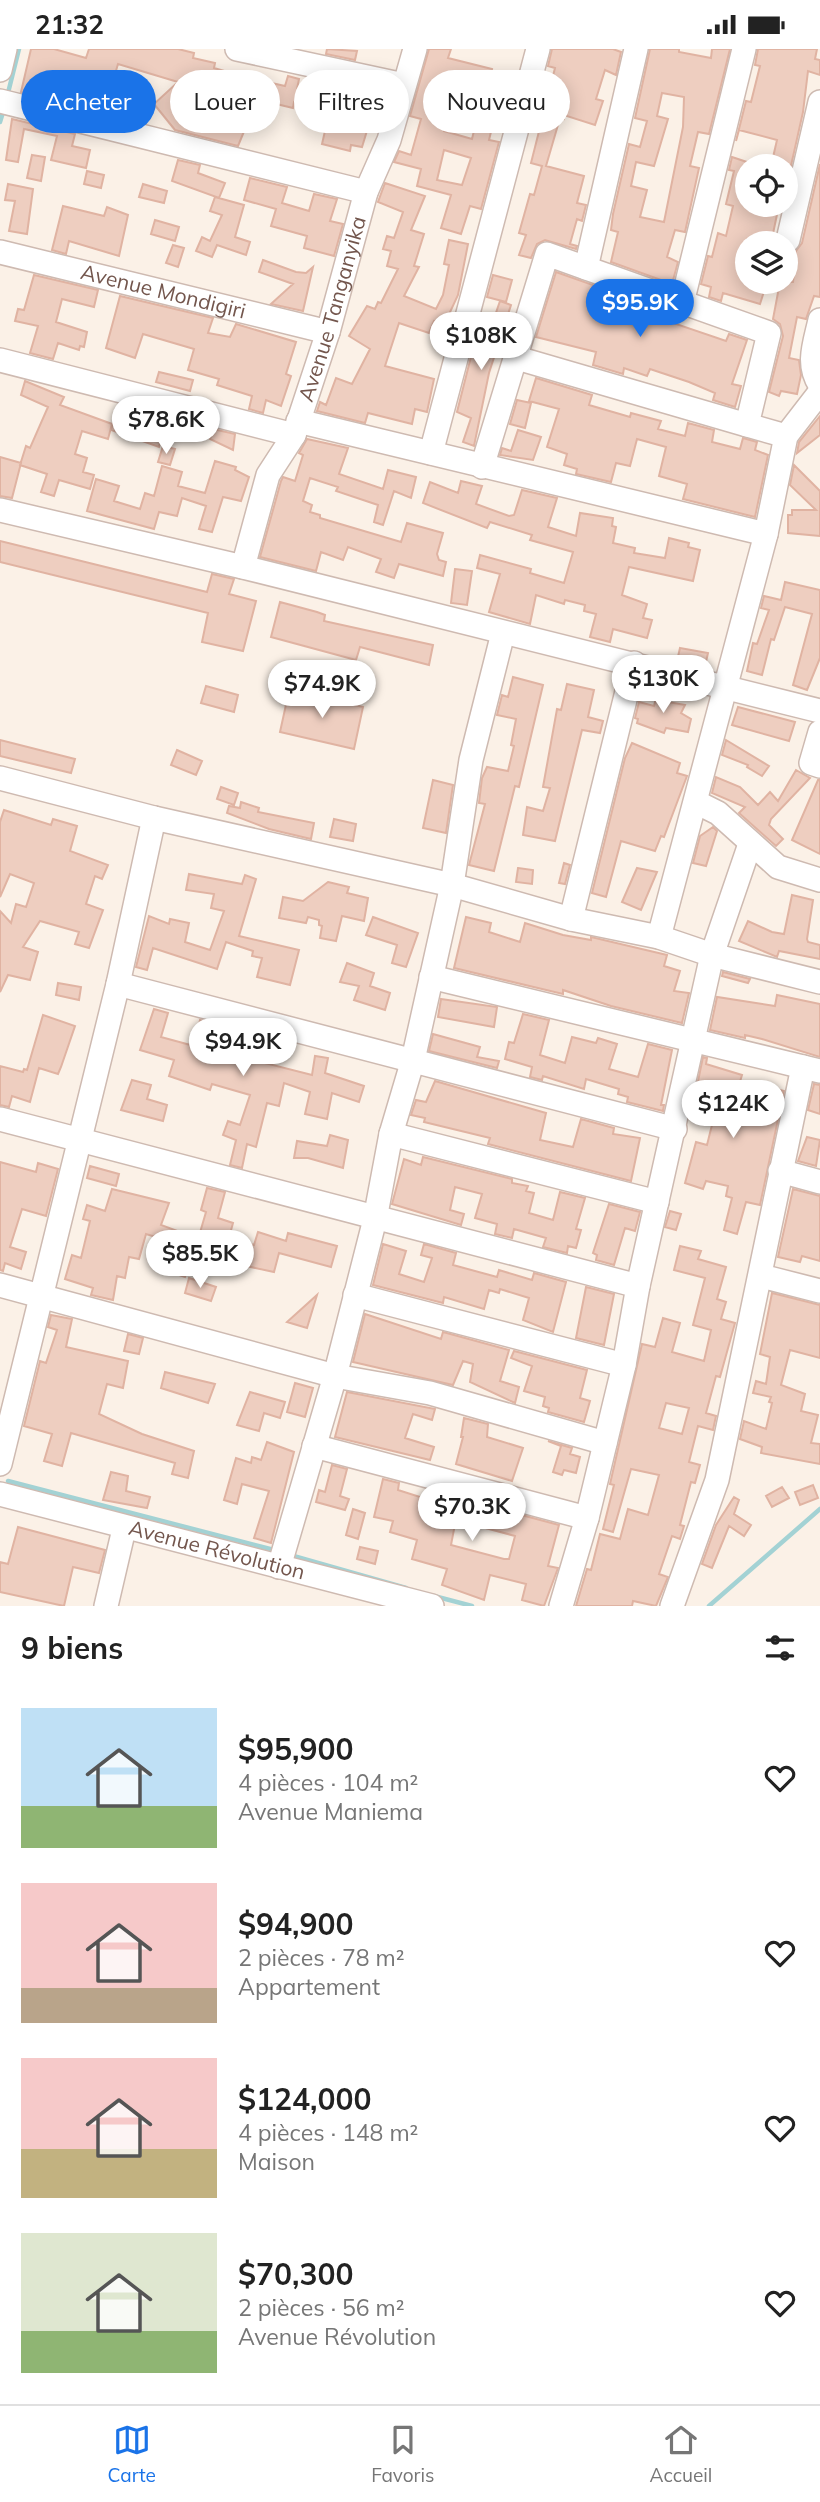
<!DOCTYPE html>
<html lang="fr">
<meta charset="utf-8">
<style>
body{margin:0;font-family:Mulish,sans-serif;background:#f2f2f2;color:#222;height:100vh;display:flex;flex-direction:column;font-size:26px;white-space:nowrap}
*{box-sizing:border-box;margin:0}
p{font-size:23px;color:#767676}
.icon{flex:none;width:38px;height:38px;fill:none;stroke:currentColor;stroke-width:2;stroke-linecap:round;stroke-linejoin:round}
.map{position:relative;height:1557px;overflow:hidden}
.drawer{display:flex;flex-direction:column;background:#fff;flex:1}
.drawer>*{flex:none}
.guide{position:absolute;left:21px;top:21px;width:779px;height:63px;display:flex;gap:14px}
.controls{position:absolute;left:735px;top:105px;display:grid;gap:14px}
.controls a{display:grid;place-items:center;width:63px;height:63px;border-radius:50%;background:#fff;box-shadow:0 4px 18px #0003;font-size:35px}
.price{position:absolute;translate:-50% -60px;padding:0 16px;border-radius:24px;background:#fff;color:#222;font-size:23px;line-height:46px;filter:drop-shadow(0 2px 4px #0008)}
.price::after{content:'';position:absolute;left:50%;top:42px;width:21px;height:16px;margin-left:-10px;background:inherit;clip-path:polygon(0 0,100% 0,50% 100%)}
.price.on{background:#1a73e8;color:#fff}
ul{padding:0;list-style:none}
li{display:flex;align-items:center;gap:21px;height:175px;padding:0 21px}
li span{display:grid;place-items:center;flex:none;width:196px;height:140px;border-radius:0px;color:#555}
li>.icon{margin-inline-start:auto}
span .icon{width:84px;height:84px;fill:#fffc;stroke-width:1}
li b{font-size:30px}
h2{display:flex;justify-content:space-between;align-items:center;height:84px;padding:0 21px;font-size:30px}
.chip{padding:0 24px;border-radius:32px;background:#fff;box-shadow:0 4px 18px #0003;font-size:24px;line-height:63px}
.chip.on{background:#1a73e8;color:#fff}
.status{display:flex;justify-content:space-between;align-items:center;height:49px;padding:0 35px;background:#fff;direction:ltr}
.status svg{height:19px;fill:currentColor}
.menu{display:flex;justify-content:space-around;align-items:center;height:98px;border-top:2px solid #e0e0e0;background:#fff;font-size:19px;color:#767676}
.menu a{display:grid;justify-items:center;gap:4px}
.menu .on{color:#1a73e8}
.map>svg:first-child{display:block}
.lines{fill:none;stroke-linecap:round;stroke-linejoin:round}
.stream{stroke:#a3d2d4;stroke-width:4.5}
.building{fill:#eecec0;stroke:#e0b3a2;stroke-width:2;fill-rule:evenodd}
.minor-casing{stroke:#cebab1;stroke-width:26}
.minor{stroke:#fff;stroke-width:23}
.labels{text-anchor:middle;stroke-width:5;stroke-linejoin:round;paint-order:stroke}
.street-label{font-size:21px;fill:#73564d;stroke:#fef5ed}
</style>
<div class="status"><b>21:32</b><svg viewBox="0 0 49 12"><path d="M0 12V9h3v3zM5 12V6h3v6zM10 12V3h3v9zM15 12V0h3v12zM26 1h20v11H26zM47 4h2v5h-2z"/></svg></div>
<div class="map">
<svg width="820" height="1557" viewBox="0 0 820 1557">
<rect width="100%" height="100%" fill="#fbf1e7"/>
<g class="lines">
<path class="stream" d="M7,48L19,0
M0,73L4,60
M8,1432L278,1502
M290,1506L406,1539
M434,1547L472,1557
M709,1557L820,1460"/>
</g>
<path class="building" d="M31,0H54L86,9L89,0H178L194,4L193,9L215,14L214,19L245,28L285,37L288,27L299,30L297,40L328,50L332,39L346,44L348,38L363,41L359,60L370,63L369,75L362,98L351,96L350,102L322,95L329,65L294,53L293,59L239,46V49L227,47L220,71L245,80L238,97L175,81L154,55L178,33L118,15L110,42L146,50L143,64L105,55L103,63L21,43Z
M327,0L357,2L355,11L326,5Z
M429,0H451L448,9L492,20L489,36L510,42L506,57L498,54L489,91L499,93L481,160L470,157L461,185L441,179L451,146L417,137L421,120L394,113L399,102L411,106L421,70L410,67ZM457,44L482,49L472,90L444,82ZM444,101L471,109L462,136L437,131Z
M552,0H613L621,3L616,26L605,21L596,50L603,52L595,76L564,66V70L560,69L546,117L584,127L577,154L586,156L582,172L577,170L570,195L577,197L576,200L545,191L537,195L531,209L519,206L526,186L519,184L530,145L534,146L542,117L531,114L555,19L548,17Z
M650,0H679V3L711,9L712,0H730L709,85L698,83L690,117L699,119L685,183L675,181L667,208L678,213L672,235L611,213L618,183L611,181L613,165L629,95L640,98L647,72L635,69ZM662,44L684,48L683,78L664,173L640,168L647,141L631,137L636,113L654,117L668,70L657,67Z
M758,0H817L815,10L820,11V26L808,22L803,63L786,139V117H771L777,91L739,81L736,92L746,52L751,53L760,17L755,16Z
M12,70L75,85L72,97L90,101L86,119L51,111L57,87L24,80L18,113L6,111Z
M32,106L45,108L41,132L27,129Z
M732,108L747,113V156H779L771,194L747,190V233H767L760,255L723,244L721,252L709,248L711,238L701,235L708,207L712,208L718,184L726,187L733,157L726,155L734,122L729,121Z
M178,111L200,116L198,124L225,134L219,149L172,132Z
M820,115V248L814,247L806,270L797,268L789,309L799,311L801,326L797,345L781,342L779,347L769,343L783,287L780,275L773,270L780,233H793L796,202L802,194Z
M87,122L104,126L101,139L84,135Z
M250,129L287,138L282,154L309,162L314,145L337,150L330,172L343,175L334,207L304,199L307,187L271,177L276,160L244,151Z
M385,134L425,147L411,181L424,185L414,217L419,218L404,247L436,260L443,246L449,216L444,215L449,191L468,195L458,246L444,276L434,272L429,284L399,274L385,317L434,330L427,363L415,360L412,375L368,364L365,374L317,362L320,353L326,356L336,329L352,335L370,300L349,287L367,257L375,260L378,253L381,254L398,220L387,217L391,202L383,200L387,187L394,189L403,163L378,153Z
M8,135L33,140L27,185L9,182L15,152L5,151Z
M143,135L167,142L164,154L139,148Z
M215,148L244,156L235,188L250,193L246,206L217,196L212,208L196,202L202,188L210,192L222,166L210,162Z
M63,157L104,167L107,158L128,166L119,207L69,192L66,205L52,201Z
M155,171L179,178L175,192L151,185Z
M173,196L184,199L178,218L166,214Z
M263,211L296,223L306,224L313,218L303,262L271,255L293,235L259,223Z
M556,223L593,236L590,244L630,258L632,253L652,262L654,258L673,265L670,273L726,292L729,285L747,291L732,335L741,337L735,358L713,351L715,344L689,333L650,320L647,327L624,319L623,325L593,316L596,303L536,288Z
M34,226L98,241L94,258L62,250L56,273L87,283L84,298L80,297L79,301L58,294L53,310L30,304L38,277L15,272L18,260L24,261Z
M493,226L512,231L506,253L487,248Z
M120,247L213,269L208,284L230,288L236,275L296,293L286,325L291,327L281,357L266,351L263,364L249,360L252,347L217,336L219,330L188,321L194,300L143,285L135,309L106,299Z
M500,252L511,256L489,324L474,397L463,393L471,369L457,363L477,284L488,287Z
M159,323L193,331L190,342L156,333Z
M536,329L592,346L589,356L630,368L631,364L661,372L658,380L685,387L688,374L714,381L712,393L740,400L743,389L757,393L755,401L768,406L755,468L683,450L687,435L659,427L666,398L637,390L630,417L616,414L611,433L576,425L577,420L564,416L567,405L547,398L559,360L529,352Z
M25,332L64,348L60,356L112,375L108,390L82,382L75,405L87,409L83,423L94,426L90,440L59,431L54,447L41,443L47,425L20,416L26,397L30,399L48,358L21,346Z
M517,351L531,354L525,379L510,375Z
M123,357L166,368L159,398L111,381L117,362L121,363Z
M820,367V386L797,404L799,393Z
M213,380L235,385L233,401L210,390Z
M518,381L541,388L533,411L500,406L502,399L511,402Z
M307,390L348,399L339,425L383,440L388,421L416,428L411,449L394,442L383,476L374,473L378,456L336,442L338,438L310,429L303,452L312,456L310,463L320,466V469L401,493L407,474L443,484L437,505L439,511L446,513L443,527L399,515L394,529L376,523L381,510L348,498L343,511L321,503L316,522L260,508L281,432L283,428L295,432L303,406L299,404Z
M163,397L175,400L170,416L158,413Z
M0,408L21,414L12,449L0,447Z
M215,412L236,418L235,421L249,428L241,452L223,448L212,483L199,480L206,457L182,449L177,467L159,463L154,480L87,462L96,430L119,437L114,452L140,460L145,444L154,447L162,417L182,423L178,437L205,444Z
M794,416L820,442V487L788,484V466H792V461H816L790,436Z
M461,432L482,437L476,455L509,467L514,466L522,441L557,449L548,478L576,487L580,464L613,469L612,477L616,478L613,494L635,499L634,504L665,509L669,489L689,494L688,498L700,501L693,532L629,518L622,546L647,555L643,569L652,571L647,589L613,580L610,593L590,588L596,565L584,562L585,556L565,551L564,555L536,546L530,575L489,563L500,525L477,519L480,506L531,520L530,524L564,534L573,503L530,491L532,486L490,473L487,479L423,454L430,433L458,444Z
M0,492L207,543L212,525L234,530L229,545L256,552L243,602L202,593L208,564L0,513Z
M455,520L472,522L467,556L451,554Z
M785,533L820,541V609L807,641L793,636L812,565L785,558L774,591L771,590L762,626L747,622L753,594L757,595L769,561L761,559L764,547L781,551Z
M280,553L317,563L325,566L324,572L433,596L429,616L360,598L356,611L271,588Z
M680,599L708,604L705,617L677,612Z
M513,628L543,636L519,738L515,737L494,822L469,816L485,755L479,754L482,729L487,718L508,722L514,697L511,696L516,670L497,666L502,646L508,648Z
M567,635L594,641L588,668L603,672L600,684L582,681L555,792L523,786L527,758L543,762L550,739L543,738L557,660L561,661Z
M206,637L238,646L234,663L201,654Z
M658,641L671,644L668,653L685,656L681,664L691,670L688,683L666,679L664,684L637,674L638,670L635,669L639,653L654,657Z
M289,642L363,658L354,700L280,683Z
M738,658L795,673L789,692L732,676Z
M0,691L75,710L71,724L0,707Z
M726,691L769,717L762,727L747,718L748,716L722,706Z
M632,694L680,714L677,724L687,727L664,788L661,787L655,802L621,792L606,848L592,844L625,709Z
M177,701L202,712L196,726L171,716Z
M796,721L810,729L771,770L769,776L783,790L776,797L739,764L745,758L712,744L716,728L740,738L758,756L770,743L778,752Z
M433,731L453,736L446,784L423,779Z
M818,731H820V805L792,791Z
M221,738L238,744L234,756L217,750Z
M241,753L259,759L258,763L314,774L311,790L269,780L227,764L229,757L240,759Z
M4,761L51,776L53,770L77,777L70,802L108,816L102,830L95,827L86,855L103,861L89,899L75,895L79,883L40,872L23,898L38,903L30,931L8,926L0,943V862L11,874L16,855L26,858L34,834L10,825L0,848V773Z
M334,770L356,775L353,792L330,788Z
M713,778L717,782L706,817L693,814L700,787Z
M564,814L570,816L565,835L559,834Z
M518,819L533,821L532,835L516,833Z
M637,819L657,823L641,861L622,853Z
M189,825L242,835L245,826L256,830L239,887L299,901L290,936L257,928L262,909L252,907L253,902L226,893L217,920L153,899L147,921L136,918L149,867L169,875L170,870L189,874L185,893L210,901L224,862L211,859L214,845L186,841Z
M328,833L349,838L347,844L368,849L364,872L342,867L336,892L320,889L322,877L319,876V871L308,868L306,874L279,869L283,848L303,852Z
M792,846L813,851L807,890L808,893L820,896V910L779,902L777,908L739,892L748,872L772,883L784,885Z
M373,868L418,884L406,918L392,914L397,896L366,886Z
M466,868L491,874L489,883L520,893L525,874L563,886L591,891V888L667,906L664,917L680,922L674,942L689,944L682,974L611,957L563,941V945L454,919Z
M347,914L374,924L370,937L390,944L385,961L354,951L359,937L340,933Z
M723,923L750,930L748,934L722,927Z
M58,934L81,938L79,951L56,946Z
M777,946L820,955V1008L762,990L745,986V989L710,981L717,948L775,957Z
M441,950L497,958L494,978L438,968Z
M154,960L168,964L161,988L194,997L200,971L226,978L222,994L231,996L229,1002L233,1006L312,1026L315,1007L328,1009L325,1024L364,1037L359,1053L332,1044L327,1070L305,1065L310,1043L284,1034L279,1057L267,1054L256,1098L247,1095L242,1119L230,1116L236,1091L223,1086L228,1072L240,1076L250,1046L212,1035L210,1041L169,1027L174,1011L140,1001Z
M523,965L549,971L540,1006L565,1014L572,988L596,994L598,989L617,995L609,1020L638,1028L648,995L672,1001L661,1056H664L663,1062L627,1053L628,1048L618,1045L619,1040L586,1030L584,1040L543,1027L542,1031L530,1028L532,1018L505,1010L509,993L514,994Z
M43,966L75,977L61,1018L58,1025L39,1019L30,1053L12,1047L9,1058L0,1056V1017L23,1023L24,1020L27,1021Z
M433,985L480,998L477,1008L499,1012L497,1019L429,1002Z
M703,1008L707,1009L706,1015L742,1026L734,1053L758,1059L764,1037L784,1042L760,1156L746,1153L737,1185L724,1181L732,1149L726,1147L728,1137L706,1132L703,1140L685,1134L696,1093L707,1096L713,1072L691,1066Z
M132,1031L151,1036L147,1050L167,1056L163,1072L121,1061Z
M435,1032L546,1064L540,1091L573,1098L581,1070L614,1079L613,1085L640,1089L631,1132L488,1095L490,1089L424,1073L425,1069L411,1066L416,1051L426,1053Z
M814,1035L820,1036V1065L808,1061Z
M330,1086L348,1091L343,1119L308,1109H294L297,1092L327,1097Z
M807,1088L820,1091L816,1117L798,1112Z
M423,1108L512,1130V1134L528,1137L526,1142L534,1144L529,1164L553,1171L560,1143L585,1149L576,1180L581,1181L576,1199L568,1197L567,1204L543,1198L546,1189L514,1180L512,1189L495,1185L497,1175L475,1169L482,1145L455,1138L450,1161L464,1165L461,1176L392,1155L404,1110L421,1116Z
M0,1113L36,1123L38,1114L58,1120L46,1167L22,1160L10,1198L26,1203L21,1220L5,1214L3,1222L0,1221Z
M90,1117L119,1125L116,1137L87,1129Z
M207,1139L225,1143L218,1169L233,1174L227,1196L199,1187L206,1163L201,1161Z
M112,1140L169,1154L161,1176L183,1184L179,1195L146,1185L139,1210L129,1208L125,1229L117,1227L113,1251L91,1246L93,1239L65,1230L72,1206L81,1209L90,1172L83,1170L87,1156L105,1162Z
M793,1140L820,1147V1212L802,1207L800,1213L778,1208Z
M609,1155L640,1163L635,1182L625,1179L614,1216L596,1211L597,1206L593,1204Z
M670,1162L681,1165L676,1181L665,1178Z
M258,1183L286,1192L288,1184L337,1197L331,1218L279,1204L274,1223L232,1214L237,1192L254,1196Z
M383,1195L406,1202L399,1225L424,1233L432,1209L421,1206L424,1195L456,1204L453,1216L497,1228L499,1221L532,1231L534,1224L566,1233L553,1283L523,1271L529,1249L500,1240L499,1244L489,1241L484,1260L444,1248L443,1254L373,1236Z
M680,1197L701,1202L698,1210L726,1218L717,1250L726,1253L721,1270L735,1274L720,1328L716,1327L706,1364L716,1367L713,1381L698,1377L689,1413L700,1416L695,1434L691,1433L680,1476L684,1477L680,1490L672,1487L659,1525L668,1528L656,1557L633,1552L632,1557H576L587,1520L591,1521L600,1485L620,1490L628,1460L648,1466L659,1426L631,1420L613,1483L603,1480L614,1436L610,1435L642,1295L655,1298L663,1269L680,1274L672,1303L704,1312L711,1281L693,1276L705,1229L674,1221ZM666,1354L689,1359L682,1385L659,1379Z
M169,1207L189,1214L185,1228L164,1221Z
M189,1229L216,1238L211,1252L185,1244Z
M586,1238L614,1245L604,1296L576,1289Z
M772,1244L820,1256V1309L790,1301L781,1336L805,1345L801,1362L818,1366L811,1394L820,1395V1415L761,1404L762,1398L740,1390L744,1372L766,1380L772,1354L769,1353L771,1348L753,1344L756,1332L766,1335L770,1308L760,1305Z
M317,1246L307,1279L287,1273Z
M365,1265L441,1290L443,1283L509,1301L500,1332L519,1338L515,1354L470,1333L473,1315L463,1312L453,1336L353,1313Z
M51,1266L72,1270L66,1298L128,1312L123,1339L107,1335L99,1365L142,1385L194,1402L188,1429L172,1425L175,1414L71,1384L62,1417L44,1412L52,1385L24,1377L40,1312L46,1314L57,1281L48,1278Z
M128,1285L143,1289L139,1305L124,1302Z
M514,1302L587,1321L580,1349L590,1352L584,1373L548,1363L549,1359L543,1357L545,1348L524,1342L532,1317L511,1309Z
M165,1323L215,1335L208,1354L161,1339Z
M295,1334L313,1339L305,1368L287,1363Z
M250,1343L285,1353L280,1369L264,1364L259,1382L237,1376Z
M347,1343L435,1360L432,1371L413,1365L405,1389L434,1398L430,1411L335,1388Z
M464,1369L488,1375L487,1388L523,1399L512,1432L456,1415L463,1388H461Z
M548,1392L572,1399L570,1405L580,1408L576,1424L564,1421L562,1426L553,1423L561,1397Z
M267,1393L294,1403L271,1494L254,1489L269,1442L242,1435L237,1455L224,1451L236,1409L251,1414L252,1408L261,1411Z
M332,1416L347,1420L340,1447L349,1450L345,1461L316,1453L319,1441L325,1443Z
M111,1423L128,1427L126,1442L150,1448L147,1459L103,1451Z
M383,1430L399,1434L398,1441L423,1449L424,1445L432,1448L433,1443L457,1449L456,1453L459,1454L451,1496L504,1510H509L515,1487L478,1477L484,1456L559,1476L548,1517L558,1519L544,1557L522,1551L526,1535L490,1526L484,1551L442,1536L447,1520L412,1510L417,1491L390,1483L393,1472L374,1468Z
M813,1436L818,1449L800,1456L795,1443Z
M782,1438L789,1449L772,1458L766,1447Z
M734,1448L739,1451L734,1465L751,1476L744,1487L729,1477L712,1519L702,1515L716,1476Z
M353,1460L365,1464L358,1490L346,1486Z
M18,1478L105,1501L99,1524L73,1518L64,1557L0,1543V1513L8,1515Z
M360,1498L378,1502L375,1515L357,1510Z"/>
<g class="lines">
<g class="minor-casing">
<g id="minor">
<path d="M237,0L404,36"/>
<path d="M636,0L586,219L769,284L747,376L786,387"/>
<path d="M0,21L5,0"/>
<path d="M0,52L366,143"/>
<path d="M788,191L820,53"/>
<path id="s1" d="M0,203L328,283"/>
<path d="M682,254L744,0"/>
<path d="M820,271C815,294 806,315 820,336"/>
<path d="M517,309L747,376"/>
<path d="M0,311L294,386"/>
<path d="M298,372L766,485"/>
<path d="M431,404L538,0"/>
<path d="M482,418L547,205L586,219"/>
<path d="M0,461L243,518L820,662"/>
<path id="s2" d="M243,518L268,426L294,386L328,283L366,143L389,91L415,0"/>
<path d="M820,683L811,714L820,717"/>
<path d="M0,729L154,769L452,836L571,870L659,888L712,906L820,933"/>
<path d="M696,753L718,764L778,818L820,831"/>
<path d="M571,870L634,614"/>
<path d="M659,888L766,485L786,387L820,343"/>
<path d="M431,928L820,1022"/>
<path d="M118,935L675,1080"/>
<path d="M0,1070L638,1237"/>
<path d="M391,1085L657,1153"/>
<path d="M780,1122L820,1133"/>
<path d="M761,1227L820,1242"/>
<path d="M0,1236L335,1327L430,1344L605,1394"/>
<path d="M355,1246L624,1316"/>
<path d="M314,1397L587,1469"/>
<path d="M0,1415L118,935L154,769"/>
<path id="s3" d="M0,1445L432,1557"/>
<path d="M279,1518L335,1327L375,1170L391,1085L413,1011L452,836L471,711L503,584"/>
<path d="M106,1557L124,1480"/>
<path d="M561,1557L587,1469L624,1316L638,1237L712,906L750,795"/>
<path d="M672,1557L717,1431L803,1018"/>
</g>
</g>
<use href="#minor" class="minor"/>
</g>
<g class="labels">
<g class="street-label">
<text dy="7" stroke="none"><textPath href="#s1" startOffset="168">Avenue Mondigiri</textPath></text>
<text dy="7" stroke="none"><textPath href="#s2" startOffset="275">Avenue Tanganyika</textPath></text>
<text dy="7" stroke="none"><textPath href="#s3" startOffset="224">Avenue Révolution</textPath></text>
</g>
</g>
</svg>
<div class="controls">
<a><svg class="icon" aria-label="locate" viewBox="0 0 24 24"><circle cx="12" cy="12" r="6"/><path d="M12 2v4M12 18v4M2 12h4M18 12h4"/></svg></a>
<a><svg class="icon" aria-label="layers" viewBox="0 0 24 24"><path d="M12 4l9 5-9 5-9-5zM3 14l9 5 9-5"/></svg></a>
</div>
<b class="price on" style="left:640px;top:290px">$95.9K</b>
<b class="price" style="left:481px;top:323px">$108K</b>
<b class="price" style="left:166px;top:407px">$78.6K</b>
<b class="price" style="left:663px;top:666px">$130K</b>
<b class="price" style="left:322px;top:671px">$74.9K</b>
<b class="price" style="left:243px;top:1029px">$94.9K</b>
<b class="price" style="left:733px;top:1091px">$124K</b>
<b class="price" style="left:200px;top:1241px">$85.5K</b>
<b class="price" style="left:472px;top:1494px">$70.3K</b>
<div class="guide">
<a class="chip on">Acheter</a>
<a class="chip">Louer</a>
<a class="chip">Filtres</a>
<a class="chip">Nouveau</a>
</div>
</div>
<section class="drawer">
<h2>9 biens<svg class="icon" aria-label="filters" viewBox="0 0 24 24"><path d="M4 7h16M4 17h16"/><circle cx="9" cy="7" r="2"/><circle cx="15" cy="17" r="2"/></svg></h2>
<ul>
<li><span style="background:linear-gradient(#bfe0f5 70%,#8fb573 0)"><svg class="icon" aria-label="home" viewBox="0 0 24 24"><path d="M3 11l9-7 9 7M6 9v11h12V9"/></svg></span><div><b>$95,900</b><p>4 pièces · 104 m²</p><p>Avenue Maniema</p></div><svg class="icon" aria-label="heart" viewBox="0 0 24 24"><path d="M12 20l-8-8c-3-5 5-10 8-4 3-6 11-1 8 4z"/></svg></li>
<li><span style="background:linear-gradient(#f6c9c9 75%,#b9a48a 0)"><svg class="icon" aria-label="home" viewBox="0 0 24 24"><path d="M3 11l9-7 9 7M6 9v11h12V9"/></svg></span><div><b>$94,900</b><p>2 pièces · 78 m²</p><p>Appartement</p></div><svg class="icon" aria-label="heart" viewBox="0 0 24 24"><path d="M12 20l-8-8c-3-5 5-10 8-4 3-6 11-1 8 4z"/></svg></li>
<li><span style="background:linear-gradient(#f6c9c9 65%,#c2b280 0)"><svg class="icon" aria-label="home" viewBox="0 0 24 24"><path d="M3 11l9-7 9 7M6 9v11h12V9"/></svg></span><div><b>$124,000</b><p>4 pièces · 148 m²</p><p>Maison</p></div><svg class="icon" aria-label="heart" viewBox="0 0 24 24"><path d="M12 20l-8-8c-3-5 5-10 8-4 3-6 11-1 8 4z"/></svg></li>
<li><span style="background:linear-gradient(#dfe7d0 70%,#8fb573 0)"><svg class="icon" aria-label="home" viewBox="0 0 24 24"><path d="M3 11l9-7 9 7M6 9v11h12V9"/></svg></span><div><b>$70,300</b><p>2 pièces · 56 m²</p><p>Avenue Révolution</p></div><svg class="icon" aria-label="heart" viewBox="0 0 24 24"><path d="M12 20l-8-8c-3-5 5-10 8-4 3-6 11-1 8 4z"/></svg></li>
</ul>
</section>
<nav class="menu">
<a class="on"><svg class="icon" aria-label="map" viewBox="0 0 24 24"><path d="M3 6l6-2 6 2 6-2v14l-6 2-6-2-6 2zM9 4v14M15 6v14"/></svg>Carte</a>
<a><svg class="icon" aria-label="saved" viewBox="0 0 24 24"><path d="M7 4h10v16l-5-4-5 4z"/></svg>Favoris</a>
<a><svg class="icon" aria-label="home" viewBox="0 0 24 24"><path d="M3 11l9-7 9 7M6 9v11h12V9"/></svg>Accueil</a>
</nav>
